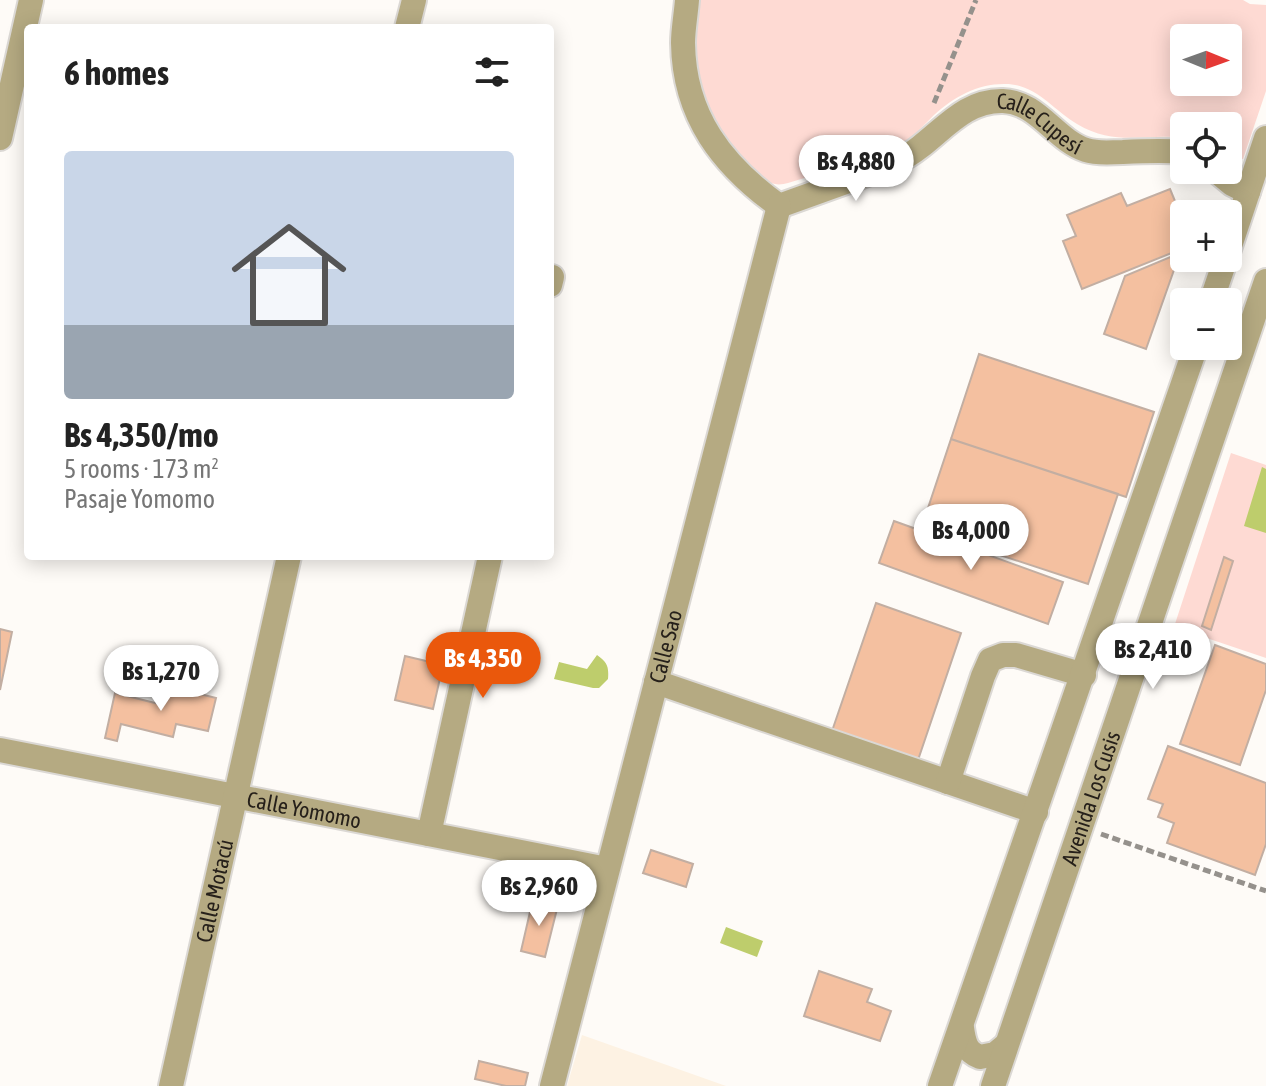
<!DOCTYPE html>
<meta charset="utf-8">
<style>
body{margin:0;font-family:"Asap Condensed",sans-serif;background:#f6f6f6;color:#222;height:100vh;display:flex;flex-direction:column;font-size:30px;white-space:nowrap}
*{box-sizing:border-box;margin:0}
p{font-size:26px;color:#767676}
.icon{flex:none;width:44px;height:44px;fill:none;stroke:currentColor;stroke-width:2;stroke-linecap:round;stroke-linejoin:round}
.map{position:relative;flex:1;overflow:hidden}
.panel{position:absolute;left:24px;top:24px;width:530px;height:536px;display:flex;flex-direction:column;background:#fff;border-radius:8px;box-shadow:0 4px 20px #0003}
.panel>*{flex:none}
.needle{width:52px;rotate:91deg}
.tools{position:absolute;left:1170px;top:24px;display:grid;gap:16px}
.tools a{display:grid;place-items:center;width:72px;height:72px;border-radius:8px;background:#fff;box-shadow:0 4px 20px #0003;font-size:40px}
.price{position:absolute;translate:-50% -68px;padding:0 18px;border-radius:28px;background:#fff;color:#222;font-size:26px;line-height:52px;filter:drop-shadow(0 2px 4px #0008)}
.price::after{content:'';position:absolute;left:50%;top:48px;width:24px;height:18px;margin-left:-12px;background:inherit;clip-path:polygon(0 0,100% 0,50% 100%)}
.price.current{background:#ea580c;color:#fff}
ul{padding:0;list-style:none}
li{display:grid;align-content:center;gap:16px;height:424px;padding:0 40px}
li span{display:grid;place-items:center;height:248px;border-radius:8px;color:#555}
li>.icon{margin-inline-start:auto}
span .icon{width:144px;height:144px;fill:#fffc;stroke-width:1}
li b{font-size:34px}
h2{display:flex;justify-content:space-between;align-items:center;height:96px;padding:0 40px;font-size:34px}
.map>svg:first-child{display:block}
.built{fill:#fdf2e3}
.green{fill:#fedad3;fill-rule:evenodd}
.water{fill:#becd6c}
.building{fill:#f4c0a0;stroke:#c2aea2;stroke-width:2}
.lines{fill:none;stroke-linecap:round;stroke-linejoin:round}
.minor-casing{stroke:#dbd8d4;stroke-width:28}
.path{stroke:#95918c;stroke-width:5;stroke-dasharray:8 4;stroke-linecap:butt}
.minor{stroke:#b5aa82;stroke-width:24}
.labels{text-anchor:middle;stroke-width:8;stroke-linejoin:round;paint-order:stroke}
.street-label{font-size:22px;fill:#26201a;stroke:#fff}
</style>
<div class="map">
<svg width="1266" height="1086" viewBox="0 0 1266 1086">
<rect width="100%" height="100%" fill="#fefbf7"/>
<path class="built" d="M582,1035L726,1086H567Z"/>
<path class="green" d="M695,0H1243L1250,4L1266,5V91L1243,159L1228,157V126H1184V138C1145,133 1116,147 1077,124C1053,110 1035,83 1004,84C977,84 954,97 934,115C921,128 909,142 892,150C882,155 869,158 858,161C834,169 811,176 788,183C784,184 779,185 775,184C745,180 703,103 696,75C691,51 694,25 695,0ZM1184,38H1228V82H1184Z
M1231,453L1266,465V658L1174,627Z"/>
<path class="water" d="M1262,467L1266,469V533L1244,526Z
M597,655C607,662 609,666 608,679L599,688H593L554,679L559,662L587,669Z
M726,927L763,941L757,957L720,943Z"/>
<path class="building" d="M1170,189L1184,223V248L1082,289L1063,241L1076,236L1067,215L1121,193L1127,206Z
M1180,253L1146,349L1104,334L1125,276Z
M979,354L1154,412L1126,497L951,439Z
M951,439L1118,494L1088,584L921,529Z
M894,521L1063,582L1048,624L879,563Z
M1224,557L1233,561L1211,630L1202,626Z
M876,603L961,633L918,760L832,731Z
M0,629L12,632L0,690Z
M1215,645L1266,664V690L1240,765L1180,744Z
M405,656L443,665L433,709L395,700Z
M168,686L216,698L208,731L176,724L173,737L121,724L117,741L105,738L115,693L163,705Z
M1168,746L1266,783V844L1255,875L1167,843L1174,823L1158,817L1163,804L1148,799Z
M651,850L693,864L686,887L643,873Z
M533,899L558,905L545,957L521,951Z
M819,971L872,989L867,1002L891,1011L880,1041L804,1016Z
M479,1061L528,1073L525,1086H506L475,1079Z"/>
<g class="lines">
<g class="minor-casing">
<g id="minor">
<path id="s1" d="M687,0C686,14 683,29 683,43C684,116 722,165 779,206C804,197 829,188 854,179C877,170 900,163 920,147C946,127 967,100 1003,101C1038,102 1055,140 1086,150C1098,154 1111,152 1123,152C1143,151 1164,150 1184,152"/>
<path d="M407,28L414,0"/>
<path d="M0,138L31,0"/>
<path d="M1215,170L1232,184L1248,192"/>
<path d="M1228,252L1266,138"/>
<path d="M550,285L552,277"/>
<path d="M1211,302L1226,258"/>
<path d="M656,682L1036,812"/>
<path id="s2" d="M0,750L607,869"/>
<path d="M948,782L983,676L990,660L1003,655H1016L1084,675"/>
<path d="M429,834L490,556"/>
<path d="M962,1028C964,1042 966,1052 980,1057L995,1054L1006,1045"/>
<path id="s3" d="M171,1086L289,556"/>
<path id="s4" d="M552,1086L779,206"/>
<path d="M940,1086L1196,346"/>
<path id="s5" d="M993,1086L1266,281"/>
</g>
</g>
<path class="path" d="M934,103L976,0
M1101,834L1266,891"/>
<use href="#minor" class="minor"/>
</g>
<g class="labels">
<g class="street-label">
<text dy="8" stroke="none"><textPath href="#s1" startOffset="534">Calle Cupesí</textPath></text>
<text dy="8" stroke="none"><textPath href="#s4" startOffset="454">Calle Sao</textPath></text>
<text dy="8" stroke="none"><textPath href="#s5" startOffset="304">Avenida Los Cusis</textPath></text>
<text dy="8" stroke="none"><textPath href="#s2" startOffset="310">Calle Yomomo</textPath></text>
<text dy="8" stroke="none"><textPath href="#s3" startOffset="200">Calle Motacú</textPath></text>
</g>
</g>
</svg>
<div class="tools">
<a><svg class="needle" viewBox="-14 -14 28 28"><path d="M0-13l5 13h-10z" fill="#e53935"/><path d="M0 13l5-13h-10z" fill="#767676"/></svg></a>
<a><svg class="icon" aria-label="locate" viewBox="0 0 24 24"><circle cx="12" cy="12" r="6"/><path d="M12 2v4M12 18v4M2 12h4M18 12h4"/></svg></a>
<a>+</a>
<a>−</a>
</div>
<b class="price" style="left:856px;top:203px">Bs 4,880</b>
<b class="price" style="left:971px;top:572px">Bs 4,000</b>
<b class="price" style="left:1153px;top:691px">Bs 2,410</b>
<b class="price current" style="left:483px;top:700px">Bs 4,350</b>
<b class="price" style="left:161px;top:713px">Bs 1,270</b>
<b class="price" style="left:539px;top:928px">Bs 2,960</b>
<section class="panel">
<h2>6 homes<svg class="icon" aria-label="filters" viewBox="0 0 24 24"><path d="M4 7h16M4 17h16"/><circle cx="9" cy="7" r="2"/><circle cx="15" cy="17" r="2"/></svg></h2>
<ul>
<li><span style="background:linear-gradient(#c9d6e8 70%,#9aa5b1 0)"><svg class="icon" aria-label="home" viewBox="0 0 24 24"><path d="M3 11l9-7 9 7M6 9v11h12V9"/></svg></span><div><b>Bs 4,350/mo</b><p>5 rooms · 173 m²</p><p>Pasaje Yomomo</p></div></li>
</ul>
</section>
</div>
